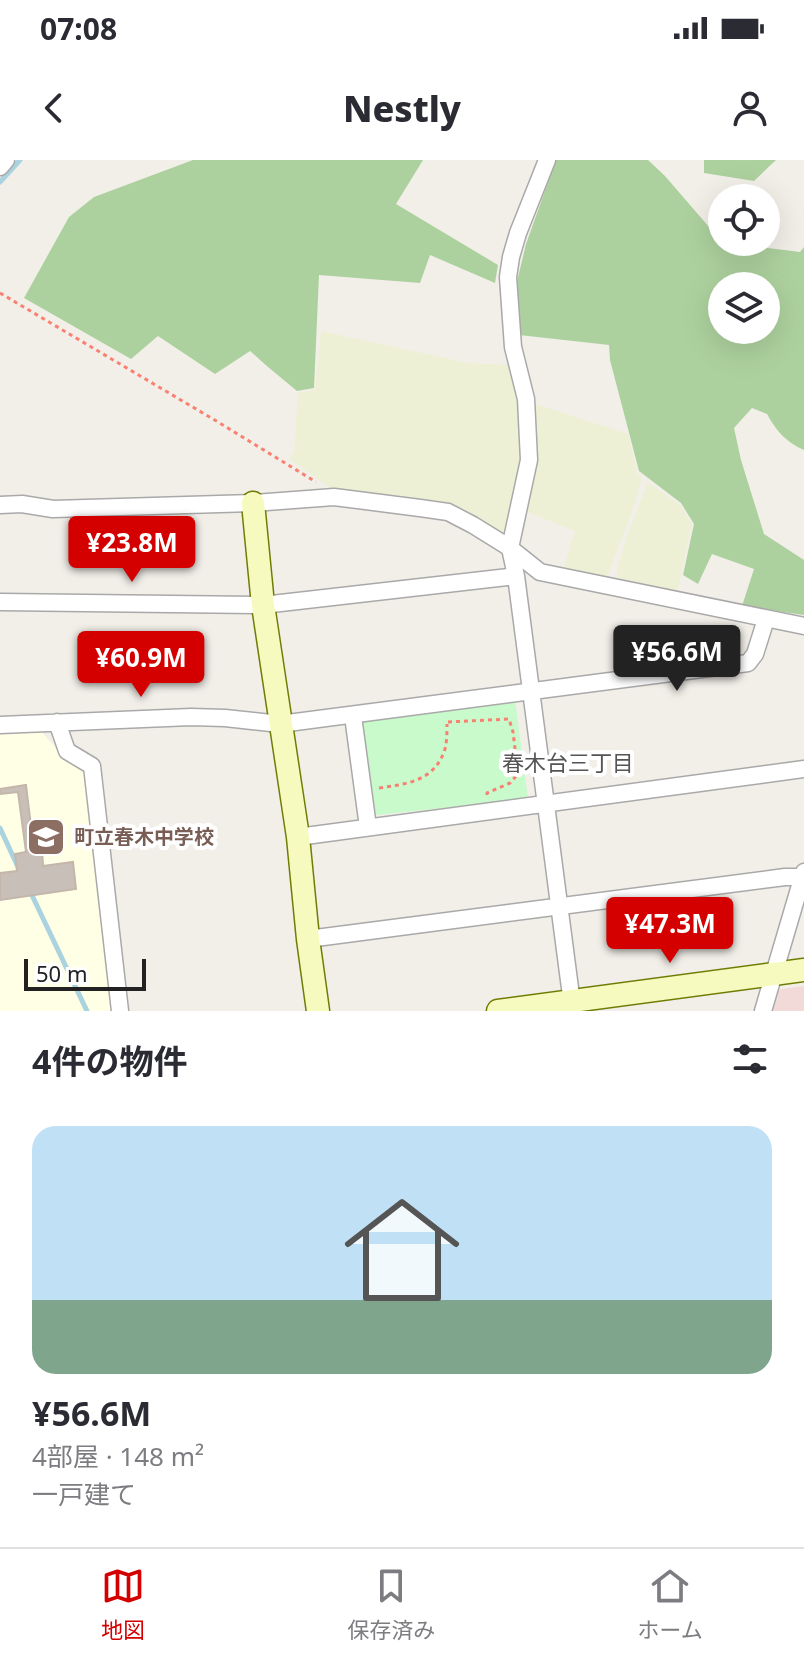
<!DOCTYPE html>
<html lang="ja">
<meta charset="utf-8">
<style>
body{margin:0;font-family:"Noto Sans","Noto Sans JP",sans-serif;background:#f7f7f7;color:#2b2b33;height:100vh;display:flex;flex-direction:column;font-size:30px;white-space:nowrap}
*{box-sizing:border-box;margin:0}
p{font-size:26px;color:#7c7c81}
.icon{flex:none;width:44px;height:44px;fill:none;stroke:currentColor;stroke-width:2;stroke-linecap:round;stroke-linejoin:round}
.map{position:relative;height:851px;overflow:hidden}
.panel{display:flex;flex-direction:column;background:#fff;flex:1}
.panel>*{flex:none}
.tools{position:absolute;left:708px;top:24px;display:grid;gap:16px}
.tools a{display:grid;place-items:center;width:72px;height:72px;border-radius:50%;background:#fff;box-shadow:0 8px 32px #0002;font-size:40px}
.scale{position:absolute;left:24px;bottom:20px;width:122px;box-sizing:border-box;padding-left:8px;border:4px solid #222;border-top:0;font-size:22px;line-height:28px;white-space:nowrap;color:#222;-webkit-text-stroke:6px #fff;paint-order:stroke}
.price{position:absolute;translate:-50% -68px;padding:0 18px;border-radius:8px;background:#d40000;color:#fff;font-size:26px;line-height:52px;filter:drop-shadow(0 2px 4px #0008)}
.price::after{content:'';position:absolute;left:50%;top:48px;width:24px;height:18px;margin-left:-12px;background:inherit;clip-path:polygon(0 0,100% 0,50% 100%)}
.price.current{background:#222;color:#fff}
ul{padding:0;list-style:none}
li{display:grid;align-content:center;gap:16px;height:424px;padding:0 32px}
li span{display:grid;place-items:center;height:248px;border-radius:24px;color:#555}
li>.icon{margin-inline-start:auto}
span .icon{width:144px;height:144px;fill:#fffc;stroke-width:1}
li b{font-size:34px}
h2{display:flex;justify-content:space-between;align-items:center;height:96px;padding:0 32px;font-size:34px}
.status{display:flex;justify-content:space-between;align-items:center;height:56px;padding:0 40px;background:#fff;direction:ltr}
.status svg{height:22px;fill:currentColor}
header{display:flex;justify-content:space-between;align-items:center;height:104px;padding:0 32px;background:#fff;font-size:36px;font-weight:800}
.dock{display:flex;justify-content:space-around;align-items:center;height:112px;border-top:2px solid #e1e1e2;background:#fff;font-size:22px;color:#7c7c81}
.dock a{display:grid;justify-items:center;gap:4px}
.dock .current{color:#d40000}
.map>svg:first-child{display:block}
.commercial{fill:#f2dad9}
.education{fill:#ffffe5}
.farmland{fill:#eef0d5}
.forest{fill:#add19e;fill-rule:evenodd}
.park{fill:#c8facc}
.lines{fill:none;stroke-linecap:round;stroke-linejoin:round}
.stream{stroke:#aad3df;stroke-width:5}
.building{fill:#c7bfb8;stroke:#c4b6ab;stroke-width:2}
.street-casing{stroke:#a9a9a9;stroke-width:19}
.secondary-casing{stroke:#707d05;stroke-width:25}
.path{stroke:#fa8072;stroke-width:3;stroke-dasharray:4 4;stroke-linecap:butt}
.street{stroke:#fff;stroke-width:16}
.secondary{stroke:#f7fabf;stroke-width:22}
.labels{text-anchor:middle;stroke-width:8;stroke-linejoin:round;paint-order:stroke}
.education-label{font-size:20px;font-weight:bold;fill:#785e54;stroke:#fff;text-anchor:start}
.neighbourhood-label{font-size:22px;fill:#555;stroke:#fff}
</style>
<div class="status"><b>07:08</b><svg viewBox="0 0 49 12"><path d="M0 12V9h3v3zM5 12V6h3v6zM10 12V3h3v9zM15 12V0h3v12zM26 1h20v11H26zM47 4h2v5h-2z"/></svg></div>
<header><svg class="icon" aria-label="back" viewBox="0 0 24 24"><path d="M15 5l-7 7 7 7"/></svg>Nestly<svg class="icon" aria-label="person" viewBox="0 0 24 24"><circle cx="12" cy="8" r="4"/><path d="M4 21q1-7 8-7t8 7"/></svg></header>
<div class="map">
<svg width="804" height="851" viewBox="0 0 804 851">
<rect width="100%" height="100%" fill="#f2efe9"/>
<path class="commercial" d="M804,826V851H771L777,833L781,829Z"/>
<path class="education" d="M41,571L64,597L84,609L115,851H0V572Z"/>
<path class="farmland" d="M321,171L468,203L509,205L520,258L521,301L507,372L499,375L458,348L445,343L332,329L289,299L294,291L298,233L315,230Z
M536,244L628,274L637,313L642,317L633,349L606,420L563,409L575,371L527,352L535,304Z
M648,322L680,345L692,364L677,433L617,422V410L626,379Z"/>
<path class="forest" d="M193,0H423L396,44L498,105L495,123L430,95L420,123L319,115L314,228L297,231L268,207L250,191L215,214L158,176L131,199L24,138L69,57L94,37Z
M556,0H648L665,16L722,82L800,92L804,87V290C786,282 777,272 767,254L752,248L734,268L741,300L764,374L804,400V455L742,446L754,409L712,394L698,424L683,415L694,364L681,343L639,311L610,200L609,185L519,175L515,130L526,84ZM722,126H766V170H722Z
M704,0H776L754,21L704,13Z"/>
<path class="park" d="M515,539L528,639L376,655L362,559Z"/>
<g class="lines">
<path class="stream" d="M0,22L20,0
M0,668L18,707
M30,731L87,851"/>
</g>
<path class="building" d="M26,625L34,691L26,692L18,632L0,634V629Z
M42,689L43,706L73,702L76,729L0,740V713L17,711L15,694Z"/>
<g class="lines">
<g class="street-casing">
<path id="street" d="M547,0L518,73L511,97L508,117L513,187L526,239L529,300L510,388L516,416L573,851
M0,7L6,0
M0,345L22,344L53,349L253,343L334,337L420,348L448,352L473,365L510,388L540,412L804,466
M0,442L263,445L516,416
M353,556L368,667
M57,562L67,591L92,606L120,851
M0,565L191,557L225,558L280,564L748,503L755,494L766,459
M298,677L804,609
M308,779L785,717H802
M763,851L804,712"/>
</g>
<g class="secondary-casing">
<path id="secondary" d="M253,343L263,445L298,677L308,779L318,851
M498,851L804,810"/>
</g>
<path class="path" d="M0,133L218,262L316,322
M448,562L509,559L513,572L518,614L510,623L487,633V635
M379,628C407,624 435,621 445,589C447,581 447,571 447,564"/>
<use href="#street" class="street"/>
<use href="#secondary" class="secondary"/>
</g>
<defs>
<g id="school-square" transform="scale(2)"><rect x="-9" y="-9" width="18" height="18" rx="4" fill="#8d6e63" stroke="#fff"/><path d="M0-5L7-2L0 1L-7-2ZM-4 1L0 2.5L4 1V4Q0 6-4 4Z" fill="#fff"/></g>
</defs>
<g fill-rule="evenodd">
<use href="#school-square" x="46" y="677"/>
</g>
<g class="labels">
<g class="education-label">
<text x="74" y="684">町立春木中学校</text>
</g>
<g class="neighbourhood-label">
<text x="568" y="611">春木台三丁目</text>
</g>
</g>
</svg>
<div class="tools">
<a><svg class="icon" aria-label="locate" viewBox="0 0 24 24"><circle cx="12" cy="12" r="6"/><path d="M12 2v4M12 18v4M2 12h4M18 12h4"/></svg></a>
<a><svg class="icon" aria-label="layers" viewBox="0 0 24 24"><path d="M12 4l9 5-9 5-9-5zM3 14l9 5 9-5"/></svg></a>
</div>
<div class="scale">50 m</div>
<b class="price" style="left:132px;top:424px">¥23.8M</b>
<b class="price current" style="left:677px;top:533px">¥56.6M</b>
<b class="price" style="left:141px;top:539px">¥60.9M</b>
<b class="price" style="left:670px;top:805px">¥47.3M</b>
</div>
<section class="panel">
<h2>4件の物件<svg class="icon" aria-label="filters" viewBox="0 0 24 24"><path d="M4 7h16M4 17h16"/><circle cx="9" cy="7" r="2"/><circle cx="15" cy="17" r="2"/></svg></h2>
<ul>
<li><span style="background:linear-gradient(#bfe0f5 70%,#7fa58c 0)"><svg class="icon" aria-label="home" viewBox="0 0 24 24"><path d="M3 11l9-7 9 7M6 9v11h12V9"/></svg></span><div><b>¥56.6M</b><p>4部屋 · 148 m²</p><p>一戸建て</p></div></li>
</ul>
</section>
<nav class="dock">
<a class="current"><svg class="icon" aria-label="map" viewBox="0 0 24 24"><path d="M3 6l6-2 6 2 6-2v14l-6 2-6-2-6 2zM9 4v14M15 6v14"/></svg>地図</a>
<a><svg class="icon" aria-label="saved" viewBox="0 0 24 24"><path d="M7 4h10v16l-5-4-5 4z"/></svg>保存済み</a>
<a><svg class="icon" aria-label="home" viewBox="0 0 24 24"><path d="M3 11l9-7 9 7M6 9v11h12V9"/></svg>ホーム</a>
</nav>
